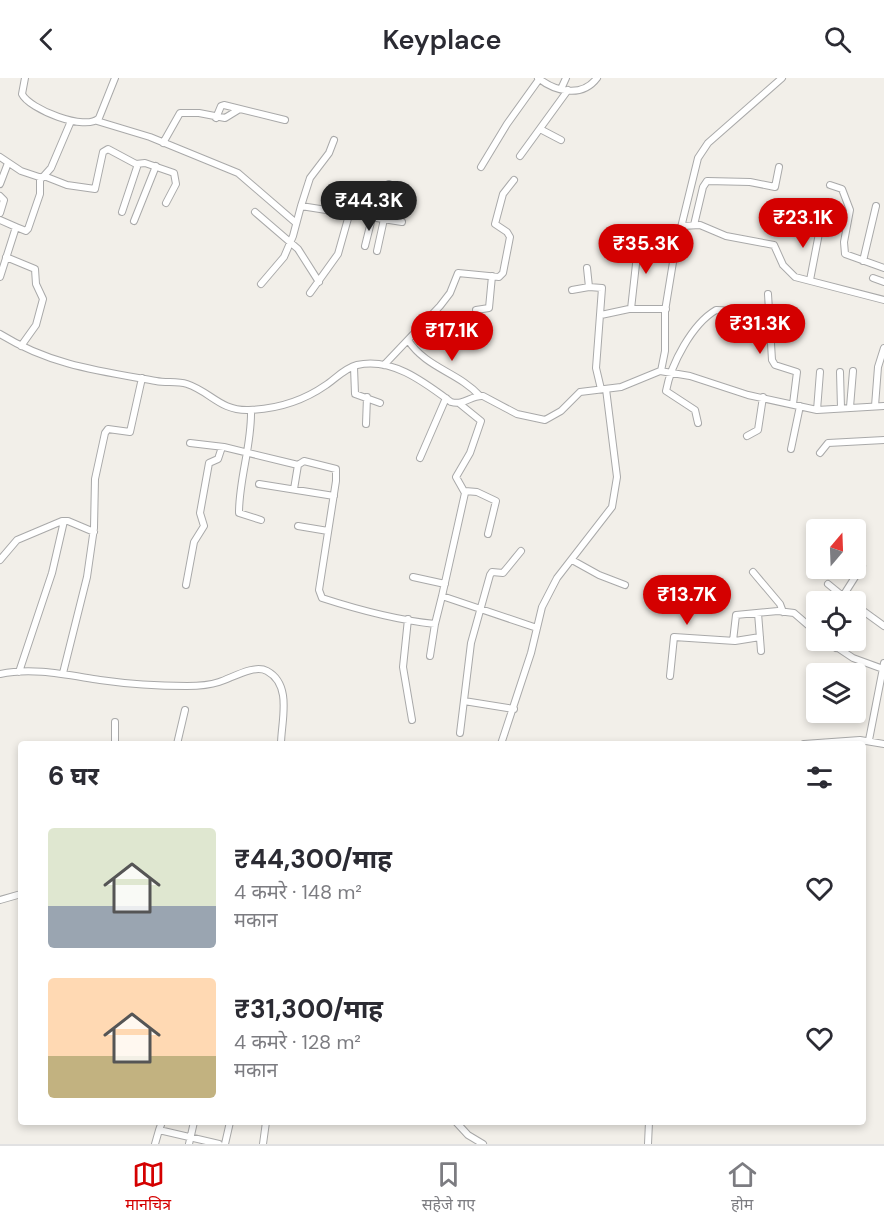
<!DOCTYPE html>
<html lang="hi">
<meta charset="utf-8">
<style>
body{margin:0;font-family:"DM Sans","Noto Sans Devanagari",sans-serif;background:#f2f2f3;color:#2b2b33;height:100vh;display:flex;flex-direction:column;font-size:22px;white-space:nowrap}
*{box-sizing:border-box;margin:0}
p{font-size:20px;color:#7c7c81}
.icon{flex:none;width:33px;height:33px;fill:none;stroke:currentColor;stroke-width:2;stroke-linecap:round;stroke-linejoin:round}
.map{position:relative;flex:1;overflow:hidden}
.panel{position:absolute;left:18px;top:663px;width:848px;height:384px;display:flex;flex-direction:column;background:#fff;border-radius:6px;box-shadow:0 3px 9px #0003}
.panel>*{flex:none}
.needle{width:39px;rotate:19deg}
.fabs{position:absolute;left:806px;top:441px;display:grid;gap:12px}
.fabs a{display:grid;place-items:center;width:60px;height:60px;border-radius:6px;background:#fff;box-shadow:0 3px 9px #0003;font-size:30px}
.price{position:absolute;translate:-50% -51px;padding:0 14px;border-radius:21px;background:#d40000;color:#fff;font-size:20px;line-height:39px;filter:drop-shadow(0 2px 3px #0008)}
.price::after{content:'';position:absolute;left:50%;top:36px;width:18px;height:14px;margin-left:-9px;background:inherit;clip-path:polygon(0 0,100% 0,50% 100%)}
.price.active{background:#222;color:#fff}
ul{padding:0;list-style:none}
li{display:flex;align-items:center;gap:18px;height:150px;padding:0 30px}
li span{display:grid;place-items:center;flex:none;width:168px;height:120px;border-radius:6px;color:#555}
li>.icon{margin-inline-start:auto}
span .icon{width:72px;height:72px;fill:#fffc;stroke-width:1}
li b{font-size:26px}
h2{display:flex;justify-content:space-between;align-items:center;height:72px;padding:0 30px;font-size:26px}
header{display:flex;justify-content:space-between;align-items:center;height:78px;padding:0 30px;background:#fff;font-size:27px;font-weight:600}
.dock{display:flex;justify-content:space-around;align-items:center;height:84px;border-top:2px solid #e1e1e2;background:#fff;font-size:16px;color:#7c7c81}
.dock a{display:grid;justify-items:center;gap:3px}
.dock .active{color:#d40000}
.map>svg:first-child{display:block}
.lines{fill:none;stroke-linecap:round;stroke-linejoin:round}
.minor-casing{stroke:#a9a9a9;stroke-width:8}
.minor{stroke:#fff;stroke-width:6}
</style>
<header><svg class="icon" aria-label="back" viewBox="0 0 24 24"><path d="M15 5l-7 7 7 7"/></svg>Keyplace<svg class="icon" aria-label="search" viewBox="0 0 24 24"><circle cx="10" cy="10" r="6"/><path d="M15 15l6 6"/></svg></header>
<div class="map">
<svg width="884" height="1066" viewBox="0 0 884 1066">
<rect width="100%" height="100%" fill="#f2efe9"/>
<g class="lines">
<g class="minor-casing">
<path id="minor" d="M25,0L22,16C29,31 86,54 99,40L115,0
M538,0C556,14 582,20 597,0
M561,11L566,0
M216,40L221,28L224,27L285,42
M97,43L150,59L238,95L296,145
M540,51L561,62
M163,65L180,35H199L225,40L238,32
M520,78L568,12
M0,79L21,93L42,100L51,90L71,43
M481,89L507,46L540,0
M44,98L67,107L95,111L103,74L108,71L136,86L145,85L174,95L176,106L166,125
M0,106L8,85
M830,107L842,111L850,132L844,164L845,176L884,190
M0,118L4,122L0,135
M301,128L310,100L329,75L334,62
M122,134L138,86
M255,134L298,171L319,204
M382,141L389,106
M0,142L16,149
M134,143L156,88
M694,147L703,109L707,103L750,104L775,109L779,89
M682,148L700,147L726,158L774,167L783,187L795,199L884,222
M365,168L372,140
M377,173L384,141
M6,179L35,191L36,206L43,221L36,247L21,268
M863,183L876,128
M587,190L589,209
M0,199L16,149L26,153L28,151L40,116V99
M873,200L884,204
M810,202L821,145
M261,206L284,179L293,158L301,128L402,144
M572,212L589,209L602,210L596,290L601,311
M310,215L338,176L349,137
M768,216L772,282L775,287L797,294L793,326
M631,231L639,159
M476,232L489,230L492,198
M601,237L629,231H666
M0,256C50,287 99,293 156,303C166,305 177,303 187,306C211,314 220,333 249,332C278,331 303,323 326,307C335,301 345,290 357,287C392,279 424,304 451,324C464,328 471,317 483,318L517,336L545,342L561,333L580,314L621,309L660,293L690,298L748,317L817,332L884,328
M744,259H771
M408,262C426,290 458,294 480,318
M384,287L440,228L450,215L458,195L499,199L503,195L510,159L507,154L495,146L503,116L514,102
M354,289L355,316L380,325
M661,293L665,273V233L674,178L698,80L708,65L782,0
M840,294L841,330
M875,328L878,289L884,270
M850,329L853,293
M251,332C252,367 239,400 239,435L261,442
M817,332L820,294
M698,345L695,332L666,313C671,286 692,246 716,232L741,233
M366,346L367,319
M747,358L758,352L763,319
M190,365L224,369L298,387L304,383L336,391V403L319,512L322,520C359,532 396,542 435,546L442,518L537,550
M791,371L800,328
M820,375L828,365L884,362
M420,380L446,320
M259,406L334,418
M294,411L298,387
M465,413L477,414L496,423L488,456
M298,448L328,453
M0,482L17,462L62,443H68L94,454
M572,482L599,497L625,507
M753,494L780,526L783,534
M413,499L445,506
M828,506L850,524
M186,507L194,464L204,448L200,435L209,385L218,381L222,369
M442,518L465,415L456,399L470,375L481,343L460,326
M843,518L862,488
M855,527L884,548
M758,535L761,573
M408,541L403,589L412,642
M826,562L853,580L883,591
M733,563L736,537L778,533L794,535L816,554
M836,570L841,562
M430,578L435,546
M19,594L52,495L64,443
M63,595L87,499L94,450L95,401L105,355L108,351L130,354L142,300
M0,596C33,589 67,597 100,602C128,606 159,608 187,608C197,608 210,607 219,604C232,600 254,586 267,593C293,607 281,644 281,666
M670,598L674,559L735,563L760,559
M464,623L514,631
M460,655L471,565L490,497L492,494L503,495L521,473
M869,662L884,585
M115,666V644
M177,666L185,632
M501,666L531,575L542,529L557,500L612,429L617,399L606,311
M804,666L860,662L884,666
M0,822L21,816
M162,1044L159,1052L219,1066
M456,1044L468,1057L483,1066
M155,1066L159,1052
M189,1066L194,1044
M225,1066L230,1044
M263,1066L266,1044
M648,1066L649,1044"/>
</g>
<use href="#minor" class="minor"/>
</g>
</svg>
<div class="fabs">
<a><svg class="needle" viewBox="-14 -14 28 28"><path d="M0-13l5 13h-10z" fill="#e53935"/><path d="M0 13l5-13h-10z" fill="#7c7c81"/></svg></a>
<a><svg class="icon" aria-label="locate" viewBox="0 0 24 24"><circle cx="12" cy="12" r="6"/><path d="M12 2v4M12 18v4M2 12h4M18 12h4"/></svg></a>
<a><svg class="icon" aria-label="layers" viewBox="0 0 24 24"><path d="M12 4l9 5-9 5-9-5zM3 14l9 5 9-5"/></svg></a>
</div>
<b class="price active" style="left:369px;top:154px">₹44.3K</b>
<b class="price" style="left:803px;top:171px">₹23.1K</b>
<b class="price" style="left:646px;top:197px">₹35.3K</b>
<b class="price" style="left:760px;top:277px">₹31.3K</b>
<b class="price" style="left:452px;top:284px">₹17.1K</b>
<b class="price" style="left:687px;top:548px">₹13.7K</b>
<section class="panel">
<h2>6 घर<svg class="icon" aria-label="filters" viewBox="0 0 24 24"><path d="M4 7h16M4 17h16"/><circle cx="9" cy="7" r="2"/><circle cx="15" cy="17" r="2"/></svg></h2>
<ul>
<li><span style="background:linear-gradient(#dfe7d0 65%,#9aa5b1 0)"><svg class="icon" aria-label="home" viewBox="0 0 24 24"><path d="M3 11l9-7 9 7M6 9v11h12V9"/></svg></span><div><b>₹44,300/माह</b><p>4 कमरे · 148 m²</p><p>मकान</p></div><svg class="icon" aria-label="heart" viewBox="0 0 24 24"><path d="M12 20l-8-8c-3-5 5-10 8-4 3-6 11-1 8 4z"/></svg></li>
<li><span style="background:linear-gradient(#ffd9b3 65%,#c2b280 0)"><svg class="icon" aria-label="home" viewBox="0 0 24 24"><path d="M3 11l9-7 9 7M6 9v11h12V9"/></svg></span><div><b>₹31,300/माह</b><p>4 कमरे · 128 m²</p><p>मकान</p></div><svg class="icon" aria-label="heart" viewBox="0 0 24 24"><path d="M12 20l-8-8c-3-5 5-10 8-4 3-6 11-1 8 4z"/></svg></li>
</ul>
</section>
</div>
<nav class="dock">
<a class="active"><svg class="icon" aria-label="map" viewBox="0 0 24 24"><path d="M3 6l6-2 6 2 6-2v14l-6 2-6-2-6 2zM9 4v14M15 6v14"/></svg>मानचित्र</a>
<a><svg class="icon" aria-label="saved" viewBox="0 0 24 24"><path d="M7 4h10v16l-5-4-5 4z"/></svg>सहेजे गए</a>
<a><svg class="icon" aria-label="home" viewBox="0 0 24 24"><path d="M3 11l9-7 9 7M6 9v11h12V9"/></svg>होम</a>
</nav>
